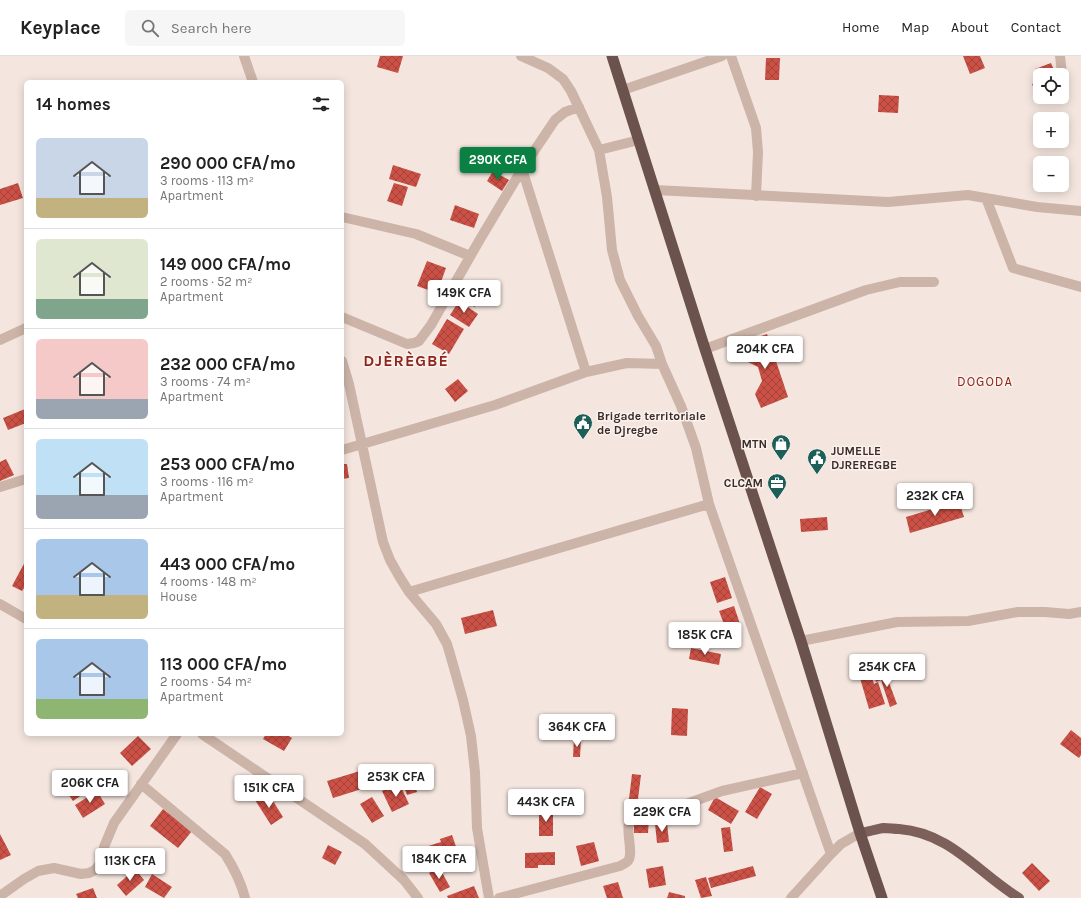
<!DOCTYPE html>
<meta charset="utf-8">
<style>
body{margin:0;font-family:Karla,sans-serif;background:#f6f6f6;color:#222;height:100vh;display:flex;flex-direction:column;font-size:15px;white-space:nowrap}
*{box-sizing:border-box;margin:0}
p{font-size:13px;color:#767676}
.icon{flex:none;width:22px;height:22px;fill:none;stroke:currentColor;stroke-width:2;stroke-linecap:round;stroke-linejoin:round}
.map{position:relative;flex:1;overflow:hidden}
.sheet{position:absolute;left:24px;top:24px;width:320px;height:656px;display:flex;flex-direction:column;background:#fff;border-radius:6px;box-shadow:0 2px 10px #0003}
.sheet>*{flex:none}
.tools{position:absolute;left:1033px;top:12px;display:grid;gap:8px}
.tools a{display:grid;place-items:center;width:36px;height:36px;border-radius:6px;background:#fff;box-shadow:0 2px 10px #0003;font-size:20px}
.price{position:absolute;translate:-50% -34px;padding:0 9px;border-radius:4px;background:#fff;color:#222;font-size:13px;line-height:26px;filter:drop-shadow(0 1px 2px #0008)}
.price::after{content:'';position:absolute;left:50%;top:24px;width:12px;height:9px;margin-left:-6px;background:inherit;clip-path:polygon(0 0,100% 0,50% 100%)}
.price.current{background:#0b8043;color:#fff}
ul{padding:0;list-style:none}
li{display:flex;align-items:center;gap:12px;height:100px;padding:0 12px}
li+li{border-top:1px solid #e0e0e0}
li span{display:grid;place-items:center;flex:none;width:112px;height:80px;border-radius:6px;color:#555}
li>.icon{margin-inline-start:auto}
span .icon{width:48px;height:48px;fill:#fffc;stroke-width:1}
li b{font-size:17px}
h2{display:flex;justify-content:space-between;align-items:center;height:48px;padding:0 12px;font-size:17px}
header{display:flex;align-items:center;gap:24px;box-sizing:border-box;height:56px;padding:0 20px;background:#fff;border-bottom:1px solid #e0e0e0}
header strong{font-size:19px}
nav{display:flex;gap:22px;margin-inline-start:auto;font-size:14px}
.search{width:280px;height:36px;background:#f6f6f6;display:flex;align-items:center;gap:10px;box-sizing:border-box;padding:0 14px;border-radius:6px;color:#767676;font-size:15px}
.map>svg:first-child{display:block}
.building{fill:url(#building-cross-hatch)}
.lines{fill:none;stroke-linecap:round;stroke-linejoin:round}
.minor{stroke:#cdb4a9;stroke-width:10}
.primary{stroke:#7d605a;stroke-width:10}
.trunk{stroke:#6c524d;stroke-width:11}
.labels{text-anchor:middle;stroke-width:3;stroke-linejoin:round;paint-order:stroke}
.poi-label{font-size:12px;font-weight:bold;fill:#3a2c29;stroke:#fbf1ec;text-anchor:start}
.neighbourhood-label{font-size:13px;letter-spacing:1px;fill:#8d271e;stroke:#fbf1ec}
.district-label{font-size:16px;font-weight:bold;letter-spacing:1px;fill:#8d271e;stroke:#fbf1ec}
</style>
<header>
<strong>Keyplace</strong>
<div class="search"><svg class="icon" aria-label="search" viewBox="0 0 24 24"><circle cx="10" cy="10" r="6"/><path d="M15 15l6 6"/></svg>Search here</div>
<nav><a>Home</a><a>Map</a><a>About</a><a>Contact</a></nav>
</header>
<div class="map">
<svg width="1081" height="842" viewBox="0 0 1081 842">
<defs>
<pattern id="building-cross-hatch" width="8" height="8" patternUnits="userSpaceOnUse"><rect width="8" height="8" fill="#cb5045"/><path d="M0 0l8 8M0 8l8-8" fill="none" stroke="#a6433a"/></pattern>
</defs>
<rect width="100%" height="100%" fill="#f4e6df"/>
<path class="building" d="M380,0H403L398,17L377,11Z
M963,0H980L985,12L970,18Z
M766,2H780L779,24H765Z
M1051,7L1056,19H1040V25L1035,13Z
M1040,25V41H1050L1039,45L1032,28Z
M879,39L899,40L898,57L878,56Z
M393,109L421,118L416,131L389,123Z
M493,115L509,124L502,135L487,125Z
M18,127L23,142L0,149V133Z
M394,127L408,131L402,150L387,145Z
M455,149L479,158L474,172L450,164Z
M427,205L446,212L437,237L417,230Z
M474,231L483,245L474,251L471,245L469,247L463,238Z
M459,245L478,258L469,271L450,259Z
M447,263L464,273L449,298L432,288Z
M767,278L788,341L761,352L755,338L762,325L758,311L744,304L739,288Z
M458,323L468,335L455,346L445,333Z
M25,353L26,356V367L8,374L3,362Z
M6,403L14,419L0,425V406Z
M342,408H347L349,422L342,423Z
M959,445L964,461L910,477L906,461Z
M827,461L828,474L801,476L800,463Z
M26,504V529L22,535L12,530Z
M725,521L732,542L717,547L710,526Z
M734,550L741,571L727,576L719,555Z
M493,554L497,570L465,578L461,562Z
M691,592L721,598L719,609L689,603Z
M885,616L897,648L890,651L881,624L876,626L874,620Z
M871,619L874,628L878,626L885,648L869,653L860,622Z
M672,652L688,653L687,680L671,679Z
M1071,674L1081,682V699L1079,702L1060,688Z
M266,678H285L292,682L284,695L263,683Z
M138,680L151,693L132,710L120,697Z
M574,682L581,683L580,701H573Z
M360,715L365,732L333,742L327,725Z
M410,715L417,736L407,739L400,719Z
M632,718L641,719L638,743H629Z
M84,719L92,732L73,745L64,732Z
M399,727L409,748L392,756L382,735Z
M760,731L772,738L757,763L745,756Z
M97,735L105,748L83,762L75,749Z
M268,737L283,761L271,769L255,744Z
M372,741L384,760L372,767L360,748Z
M715,741L739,755L731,768L708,754Z
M636,744H658L659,751H636Z
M163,753L192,775L178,792L150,770Z
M539,754H553V780H539Z
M634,762L649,763L648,777H634Z
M667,767L669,786L657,787L655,768Z
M730,771L733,795L724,796L721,772Z
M0,778L11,799L0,804Z
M452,779L460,802L425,813L419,793L441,786L440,783Z
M594,786L599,805L581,810L576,790Z
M328,789L342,796L335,809L322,802Z
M555,796V809H538V812H525V797Z
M1032,807L1050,825L1039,835L1022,817Z
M663,810L666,829L649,832L646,813Z
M753,810L756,820L711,832L708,822Z
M439,811L450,831L440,836L429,817Z
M135,813L144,824L126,840L117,829Z
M152,818L172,831L164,842L145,831Z
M706,821L712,840L701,842L695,824Z
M618,826L623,842H607L603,830Z
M474,830L479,842H448L447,840Z
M93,832L97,842H78L76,838Z
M669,836L685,840V842H667Z"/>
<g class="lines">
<path class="minor" d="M244,0L253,26
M521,0L548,12L563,23L571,35L599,94L607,141L612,194L620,224L638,260L656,290L662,308L681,350L696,392L709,448L831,798
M731,0L756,72L758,96L756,140
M1060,0L1062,17
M623,34L722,0
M599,94L639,84
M522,113L586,316
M655,134L888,146L968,139L1037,151L1081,155
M986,142L1013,212L1081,231
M342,161L416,178L470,200
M342,261L407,288L414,287L419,285L431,269L479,185L522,113L555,64L565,56L579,51
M0,284L26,272
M705,293L866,234L900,226H934
M342,305L349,328L383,486L390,504L399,520L409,536L436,568L447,588L450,598L463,644L471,680L475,716L477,772L489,842
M342,394L495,349L586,316L627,307L662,308
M0,431L26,423
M409,536L709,448
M0,548L26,563
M801,585L897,566L968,565L1018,556H1045L1069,558L1081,556
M202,678L365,788L404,824L418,842
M141,728L225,798C234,812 241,826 245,842
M0,840L24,823L38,815L54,812L81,818L89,817L95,814L99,809L103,800L104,791L114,767L177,678
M499,842L620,810C622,809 626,807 628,805C635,795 622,770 633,759L678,751L722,735L803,717
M791,842L831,798L841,788L860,777"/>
<path class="primary" d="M860,777C868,776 876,773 884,772C889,772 894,773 899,773C951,777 978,817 1019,842"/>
<path class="trunk" d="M612,0L705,293L801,585L860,777L882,842"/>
</g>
<defs>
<g id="civic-pin" transform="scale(1)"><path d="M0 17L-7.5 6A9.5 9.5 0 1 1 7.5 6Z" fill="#1c5e58" stroke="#fbf1ec"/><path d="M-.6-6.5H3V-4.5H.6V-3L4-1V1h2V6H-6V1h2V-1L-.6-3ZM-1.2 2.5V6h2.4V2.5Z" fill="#fff"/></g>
<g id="shop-pin" transform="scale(1)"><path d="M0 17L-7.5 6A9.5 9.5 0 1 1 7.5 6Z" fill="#1c5e58" stroke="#fbf1ec"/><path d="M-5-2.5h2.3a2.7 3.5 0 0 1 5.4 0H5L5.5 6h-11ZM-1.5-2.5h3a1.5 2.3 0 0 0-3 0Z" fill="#fff"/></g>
<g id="office-pin" transform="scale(1)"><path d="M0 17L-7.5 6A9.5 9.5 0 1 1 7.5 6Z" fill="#1c5e58" stroke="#fbf1ec"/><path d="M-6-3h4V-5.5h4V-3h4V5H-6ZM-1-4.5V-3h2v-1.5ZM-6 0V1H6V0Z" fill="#fff"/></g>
</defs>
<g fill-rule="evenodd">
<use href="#civic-pin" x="583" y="367"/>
<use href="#shop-pin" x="781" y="388"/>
<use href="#civic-pin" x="817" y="402"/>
<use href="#office-pin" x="777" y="427"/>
</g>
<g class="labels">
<g class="poi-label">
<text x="597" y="364">Brigade territoriale<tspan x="597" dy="14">de Djregbe</tspan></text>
<text x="767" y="392" text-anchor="end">MTN</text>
<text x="831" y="399">JUMELLE<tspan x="831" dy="14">DJREREGBE</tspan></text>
<text x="763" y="431" text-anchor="end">CLCAM</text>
</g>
<g class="neighbourhood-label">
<text x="985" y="330">DOGODA</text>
</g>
<g class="district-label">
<text x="406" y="310">DJÈRÈGBÉ</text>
</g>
</g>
</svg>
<div class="tools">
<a><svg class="icon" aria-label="locate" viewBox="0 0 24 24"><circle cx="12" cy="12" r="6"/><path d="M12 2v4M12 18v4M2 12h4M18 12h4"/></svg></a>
<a>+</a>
<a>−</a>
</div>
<b class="price current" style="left:498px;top:125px">290K CFA</b>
<b class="price" style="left:464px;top:258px">149K CFA</b>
<b class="price" style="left:765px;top:314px">204K CFA</b>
<b class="price" style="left:935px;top:461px">232K CFA</b>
<b class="price" style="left:705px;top:600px">185K CFA</b>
<b class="price" style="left:887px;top:632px">254K CFA</b>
<b class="price" style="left:577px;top:692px">364K CFA</b>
<b class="price" style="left:396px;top:742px">253K CFA</b>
<b class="price" style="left:90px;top:748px">206K CFA</b>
<b class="price" style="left:269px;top:753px">151K CFA</b>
<b class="price" style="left:546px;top:767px">443K CFA</b>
<b class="price" style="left:662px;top:777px">229K CFA</b>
<b class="price" style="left:439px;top:824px">184K CFA</b>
<b class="price" style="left:130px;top:826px">113K CFA</b>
<section class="sheet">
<h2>14 homes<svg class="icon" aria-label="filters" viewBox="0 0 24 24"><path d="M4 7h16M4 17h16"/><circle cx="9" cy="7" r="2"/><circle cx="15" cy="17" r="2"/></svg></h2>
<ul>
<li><span style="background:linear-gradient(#c9d6e8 75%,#c2b280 0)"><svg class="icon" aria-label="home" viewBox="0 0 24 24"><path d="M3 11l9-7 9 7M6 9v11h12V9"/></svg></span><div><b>290 000 CFA/mo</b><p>3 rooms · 113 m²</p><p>Apartment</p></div></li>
<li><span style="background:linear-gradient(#dfe7d0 75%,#7fa58c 0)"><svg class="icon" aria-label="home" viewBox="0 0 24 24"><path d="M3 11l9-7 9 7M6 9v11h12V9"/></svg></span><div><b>149 000 CFA/mo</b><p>2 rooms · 52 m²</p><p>Apartment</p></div></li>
<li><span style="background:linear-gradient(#f6c9c9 75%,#9aa5b1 0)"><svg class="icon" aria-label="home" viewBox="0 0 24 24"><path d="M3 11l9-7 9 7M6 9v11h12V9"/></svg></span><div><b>232 000 CFA/mo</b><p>3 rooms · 74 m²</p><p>Apartment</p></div></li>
<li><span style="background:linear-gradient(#bfe0f5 70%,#9aa5b1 0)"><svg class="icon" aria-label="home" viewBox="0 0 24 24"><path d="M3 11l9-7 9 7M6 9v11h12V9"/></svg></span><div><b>253 000 CFA/mo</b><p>3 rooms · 116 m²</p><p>Apartment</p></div></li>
<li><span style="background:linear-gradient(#a9c7e8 70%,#c2b280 0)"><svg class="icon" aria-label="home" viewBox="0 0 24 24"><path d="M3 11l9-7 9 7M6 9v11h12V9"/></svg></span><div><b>443 000 CFA/mo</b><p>4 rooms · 148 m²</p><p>House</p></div></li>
<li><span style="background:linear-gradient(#a9c7e8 75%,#8fb573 0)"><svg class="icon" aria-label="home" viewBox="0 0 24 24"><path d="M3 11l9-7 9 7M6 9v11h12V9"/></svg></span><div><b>113 000 CFA/mo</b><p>2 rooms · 54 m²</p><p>Apartment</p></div></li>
</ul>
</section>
</div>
